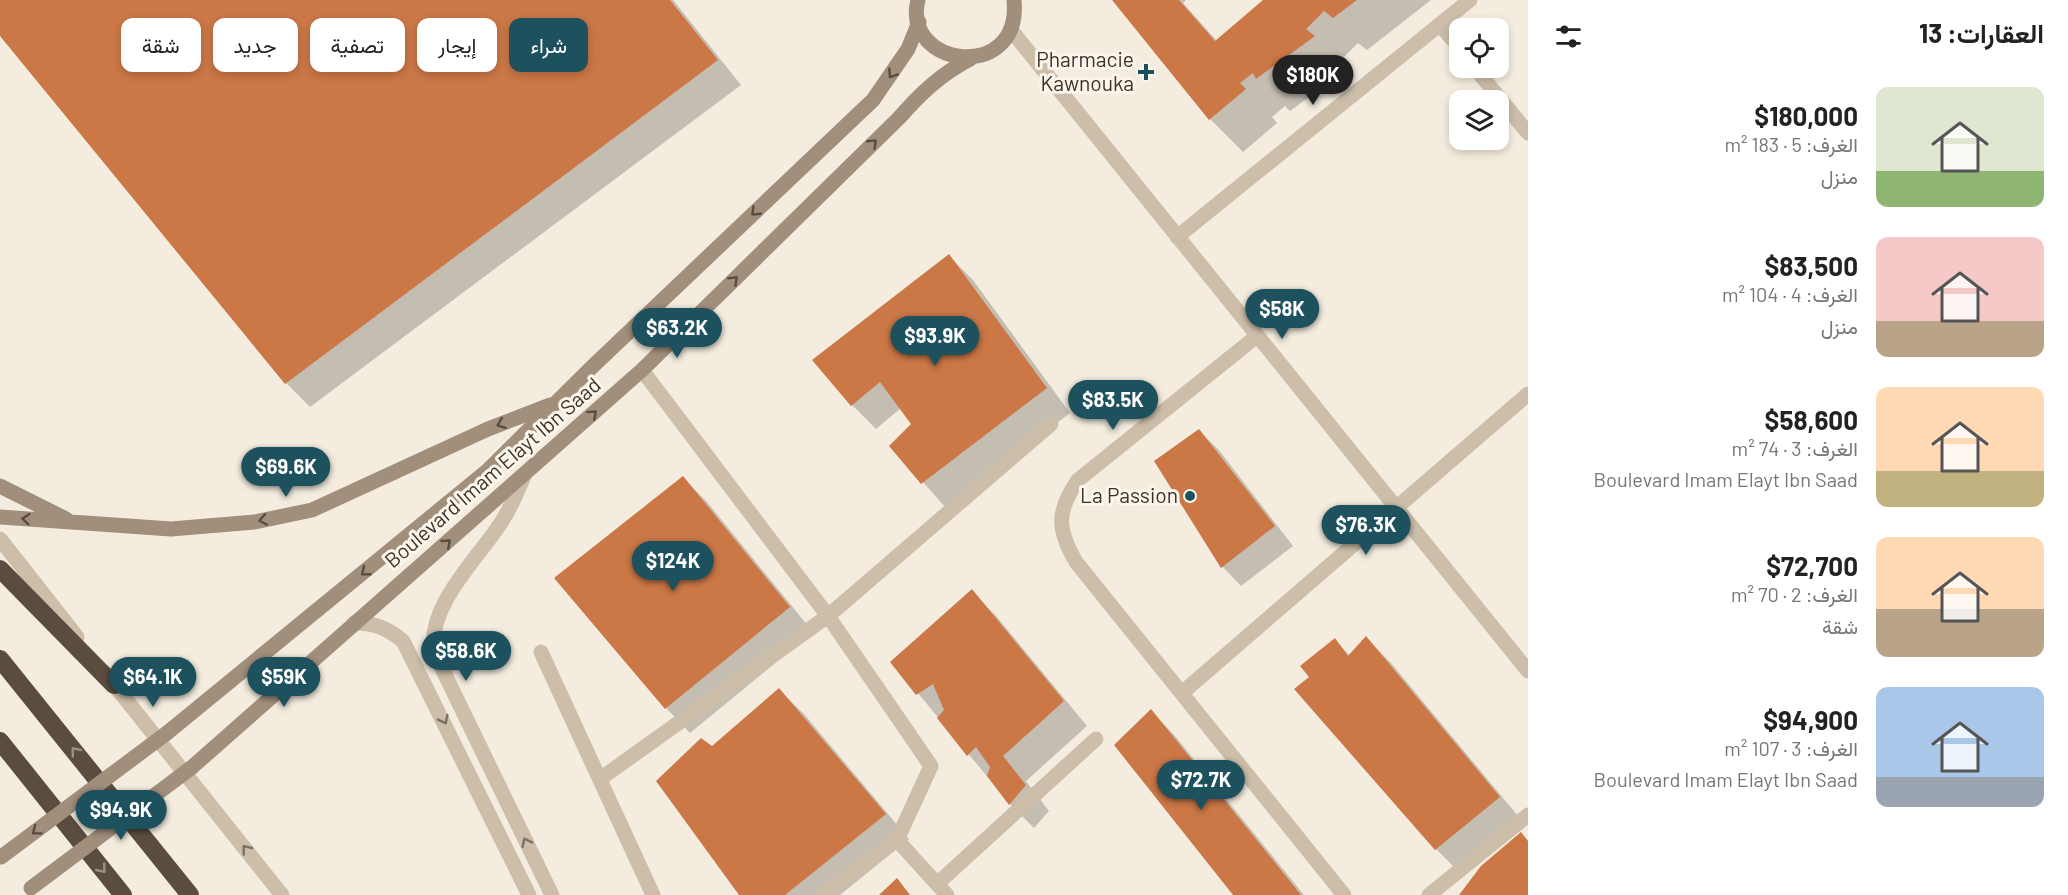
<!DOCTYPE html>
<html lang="ar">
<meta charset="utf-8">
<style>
body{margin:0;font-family:Barlow,Vazirmatn,sans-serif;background:#f6f6f6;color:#222;direction:rtl;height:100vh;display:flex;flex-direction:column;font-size:22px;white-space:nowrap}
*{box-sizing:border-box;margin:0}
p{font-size:20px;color:#767676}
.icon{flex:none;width:33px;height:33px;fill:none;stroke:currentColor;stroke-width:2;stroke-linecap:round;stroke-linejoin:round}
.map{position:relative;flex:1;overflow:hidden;direction:ltr}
.details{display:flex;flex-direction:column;background:#fff;width:540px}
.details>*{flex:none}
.guide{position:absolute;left:18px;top:18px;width:570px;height:54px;direction:rtl;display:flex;gap:12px}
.fabs{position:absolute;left:1449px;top:18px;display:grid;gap:12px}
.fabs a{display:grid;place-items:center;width:60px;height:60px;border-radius:12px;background:#fff;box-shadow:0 3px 9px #0003;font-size:30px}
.price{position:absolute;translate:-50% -51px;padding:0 14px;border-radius:21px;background:#1d515e;color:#fff;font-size:20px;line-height:39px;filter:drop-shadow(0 2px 3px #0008)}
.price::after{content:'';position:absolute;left:50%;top:36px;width:18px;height:14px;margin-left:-9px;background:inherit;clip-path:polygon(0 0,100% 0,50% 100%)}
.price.active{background:#222;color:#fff}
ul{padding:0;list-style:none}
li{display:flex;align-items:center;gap:18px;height:150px;padding:0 24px}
li span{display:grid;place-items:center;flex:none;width:168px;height:120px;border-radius:12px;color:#555}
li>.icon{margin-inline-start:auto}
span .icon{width:72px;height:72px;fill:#fffc;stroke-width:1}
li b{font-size:26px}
h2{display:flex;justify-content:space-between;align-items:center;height:72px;padding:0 24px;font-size:26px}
.tag{padding:0 21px;border-radius:12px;background:#fff;box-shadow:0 3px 9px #0003;font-size:21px;line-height:54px}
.tag.active{background:#1d515e;color:#fff}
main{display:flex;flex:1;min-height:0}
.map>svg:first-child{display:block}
.shadow{fill:#0003}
.building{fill:#cb7746}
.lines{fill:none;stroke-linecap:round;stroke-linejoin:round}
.lane{stroke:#cdbeaa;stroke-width:15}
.street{stroke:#cdbeaa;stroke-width:15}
.secondary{stroke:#a18e7b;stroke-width:15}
.highway{stroke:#5b4c40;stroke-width:18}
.secondary-bridge{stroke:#a18e7b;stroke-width:15}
.oneway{stroke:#594d42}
.oneway2{stroke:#7c7064}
.oneway3{stroke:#9b9085}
.poi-dot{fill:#1d515e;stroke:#fbf6ec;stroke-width:2}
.labels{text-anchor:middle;stroke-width:6;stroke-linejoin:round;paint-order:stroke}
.poi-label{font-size:21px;fill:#3a312a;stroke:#fbf6ec;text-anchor:end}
.street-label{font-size:21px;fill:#3a312a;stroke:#fbf6ec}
</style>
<main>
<section class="details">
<h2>العقارات: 13<svg class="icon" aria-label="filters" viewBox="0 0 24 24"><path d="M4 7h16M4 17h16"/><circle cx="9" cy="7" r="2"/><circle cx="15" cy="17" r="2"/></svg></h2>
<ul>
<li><span style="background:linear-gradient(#dfe7d0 70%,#8fb573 0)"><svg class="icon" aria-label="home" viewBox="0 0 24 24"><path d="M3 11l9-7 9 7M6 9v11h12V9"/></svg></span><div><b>$180,000</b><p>الغرف: 5 · 183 m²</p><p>منزل</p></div></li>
<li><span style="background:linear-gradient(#f6c9c9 70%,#b9a48a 0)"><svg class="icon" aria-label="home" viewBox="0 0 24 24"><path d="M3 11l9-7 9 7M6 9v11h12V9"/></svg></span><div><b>$83,500</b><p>الغرف: 4 · 104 m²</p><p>منزل</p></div></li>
<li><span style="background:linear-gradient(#ffd9b3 70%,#c2b280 0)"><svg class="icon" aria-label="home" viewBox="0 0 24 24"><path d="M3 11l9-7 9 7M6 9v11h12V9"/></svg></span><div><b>$58,600</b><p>الغرف: 3 · 74 m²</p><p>Boulevard Imam Elayt Ibn Saad</p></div></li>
<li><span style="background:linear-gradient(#ffd9b3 60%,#b9a48a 0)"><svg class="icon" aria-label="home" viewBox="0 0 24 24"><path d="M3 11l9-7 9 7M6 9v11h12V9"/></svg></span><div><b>$72,700</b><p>الغرف: 2 · 70 m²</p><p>شقة</p></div></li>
<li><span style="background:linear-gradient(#a9c7e8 75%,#9aa5b1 0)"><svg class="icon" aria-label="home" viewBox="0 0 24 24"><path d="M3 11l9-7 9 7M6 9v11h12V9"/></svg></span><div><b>$94,900</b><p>الغرف: 3 · 107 m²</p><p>Boulevard Imam Elayt Ibn Saad</p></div></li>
</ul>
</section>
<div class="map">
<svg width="1528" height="895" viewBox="0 0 1528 895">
<rect width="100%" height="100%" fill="#f4eddf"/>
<path class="shadow" d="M0,0H673L741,85L310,407L286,383L0,34Z
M1114,0H1186L1183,3L1217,41L1265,0H1431L1367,50L1358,43L1339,62L1347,69L1290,111L1285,106L1272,117L1277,123L1243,152L1210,119Z
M949,256L973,280L1070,413L946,508L891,446L913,424L901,408L876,429L852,405Z
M1199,431L1218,449L1293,546L1241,586L1223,567L1156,461Z
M683,478L707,502L813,632L690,733L666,708Z
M972,592L996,616L1087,726L1026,781L1049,811L1034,828L1010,804L892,662Z
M1366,638L1391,663L1523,822L1460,873L1436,849L1311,677L1335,640L1350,656Z
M779,690L804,714L909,839L840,895H741L712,748Z
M1151,711L1175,736L1304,895H1235Z"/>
<path class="building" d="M0,0H670L718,60L285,384L0,36Z
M1112,0H1179L1215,41L1263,0H1357L1333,18L1324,11L1306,29L1315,36L1256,79L1253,73L1240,83L1246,89L1209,120Z
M949,254L1047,388L921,484L889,446L911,424L880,382L851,406L812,360Z
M1199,429L1275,526L1221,568L1154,461Z
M683,476L790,607L665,709L554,578Z
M972,589L1064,701L1003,756L1026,785L1009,805L987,776L990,767L976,747L967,756L937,718L944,710L933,684L916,695L890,662Z
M1366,636L1500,797L1435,850L1294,689L1309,677L1300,666L1335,638L1348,656Z
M779,688L886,814L785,895H739L656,781L701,738L712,746Z
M1151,709L1301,895H1233L1114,745Z
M1521,832L1528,841V895H1459L1481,866Z
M897,878L910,895H879Z"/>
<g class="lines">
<path class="lane" d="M642,370L828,616L931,766L897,840L821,895
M541,652L653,895
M600,779L828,616L1051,424
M897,840L947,895
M938,883L1096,739"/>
<path class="street" d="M1440,25L1460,48
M1011,30L1528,671
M1475,68L1528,133
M1177,237L1470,0
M1257,336L1078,480C1056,512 1057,529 1076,562L1344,895
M524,476C516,495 508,514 496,530C472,564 427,609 434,652L552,895
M0,539L77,637
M354,623C375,623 387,628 403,641L529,895
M108,677L282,895
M1183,692L1528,394
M1429,895L1528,815"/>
<path class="secondary" d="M918,0C901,67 1022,84 1014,0
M0,486L66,519
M0,517L171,529L255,522L312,510L488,429L550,405
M167,733L487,471L592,367L873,100L908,49L919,22
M191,768L642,370L899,118C921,93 941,74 970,59"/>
<path class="highway" d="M0,569L114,685
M0,659L190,895
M0,741L123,895"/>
<path class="secondary-bridge" d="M1,857L167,733
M31,888L191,768"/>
</g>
<defs><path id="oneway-chevron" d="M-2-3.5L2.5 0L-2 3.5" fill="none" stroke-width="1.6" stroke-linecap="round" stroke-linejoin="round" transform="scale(1.5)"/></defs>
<g class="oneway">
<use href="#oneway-chevron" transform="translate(892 74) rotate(124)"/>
<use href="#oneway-chevron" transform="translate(873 143) rotate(-44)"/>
<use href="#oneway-chevron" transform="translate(755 212) rotate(136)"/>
<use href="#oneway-chevron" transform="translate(734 280) rotate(-44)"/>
<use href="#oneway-chevron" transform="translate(593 414) rotate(-42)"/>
<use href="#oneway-chevron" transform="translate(501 424) rotate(159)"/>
<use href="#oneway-chevron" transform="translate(26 519) rotate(-175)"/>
<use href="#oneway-chevron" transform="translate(263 520) rotate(169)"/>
<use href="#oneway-chevron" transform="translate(447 543) rotate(-41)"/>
<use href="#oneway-chevron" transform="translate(365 572) rotate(141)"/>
<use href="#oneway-chevron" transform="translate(36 831) rotate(143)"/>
</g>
<g class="oneway2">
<use href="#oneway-chevron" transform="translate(444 720) rotate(64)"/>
<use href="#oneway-chevron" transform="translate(526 842) rotate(-116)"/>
<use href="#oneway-chevron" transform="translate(246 849) rotate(-129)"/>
</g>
<g class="oneway3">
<use href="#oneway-chevron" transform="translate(75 751) rotate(-129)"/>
<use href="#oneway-chevron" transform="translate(102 869) rotate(51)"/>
</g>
<g class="poi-dot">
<path d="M1143 63h6v6h6v6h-6v6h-6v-6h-6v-6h6z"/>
<circle cx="1190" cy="496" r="6"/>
</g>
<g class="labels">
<g class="poi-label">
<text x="1134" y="67">Pharmacie<tspan x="1134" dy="24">Kawnouka</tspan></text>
<text x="1178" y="503">La Passion</text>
</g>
<g class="street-label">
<text transform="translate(493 473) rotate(-41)" y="7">Boulevard Imam Elayt Ibn Saad</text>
</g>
</g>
</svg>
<div class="fabs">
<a><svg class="icon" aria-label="locate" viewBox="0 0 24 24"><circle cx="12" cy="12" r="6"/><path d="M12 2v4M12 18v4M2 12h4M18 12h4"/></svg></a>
<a><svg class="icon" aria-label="layers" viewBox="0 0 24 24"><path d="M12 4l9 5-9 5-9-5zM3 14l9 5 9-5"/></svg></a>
</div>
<b class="price active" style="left:1313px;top:106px">$180K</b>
<b class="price" style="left:1282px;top:340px">$58K</b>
<b class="price" style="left:677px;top:359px">$63.2K</b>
<b class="price" style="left:935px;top:367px">$93.9K</b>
<b class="price" style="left:1113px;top:431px">$83.5K</b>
<b class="price" style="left:286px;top:498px">$69.6K</b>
<b class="price" style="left:1366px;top:556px">$76.3K</b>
<b class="price" style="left:673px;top:592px">$124K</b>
<b class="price" style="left:466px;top:682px">$58.6K</b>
<b class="price" style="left:153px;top:708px">$64.1K</b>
<b class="price" style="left:284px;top:708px">$59K</b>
<b class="price" style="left:1201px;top:811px">$72.7K</b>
<b class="price" style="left:121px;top:841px">$94.9K</b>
<div class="guide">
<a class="tag active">شراء</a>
<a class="tag">إيجار</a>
<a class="tag">تصفية</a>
<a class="tag">جديد</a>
<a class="tag">شقة</a>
</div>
</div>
</main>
